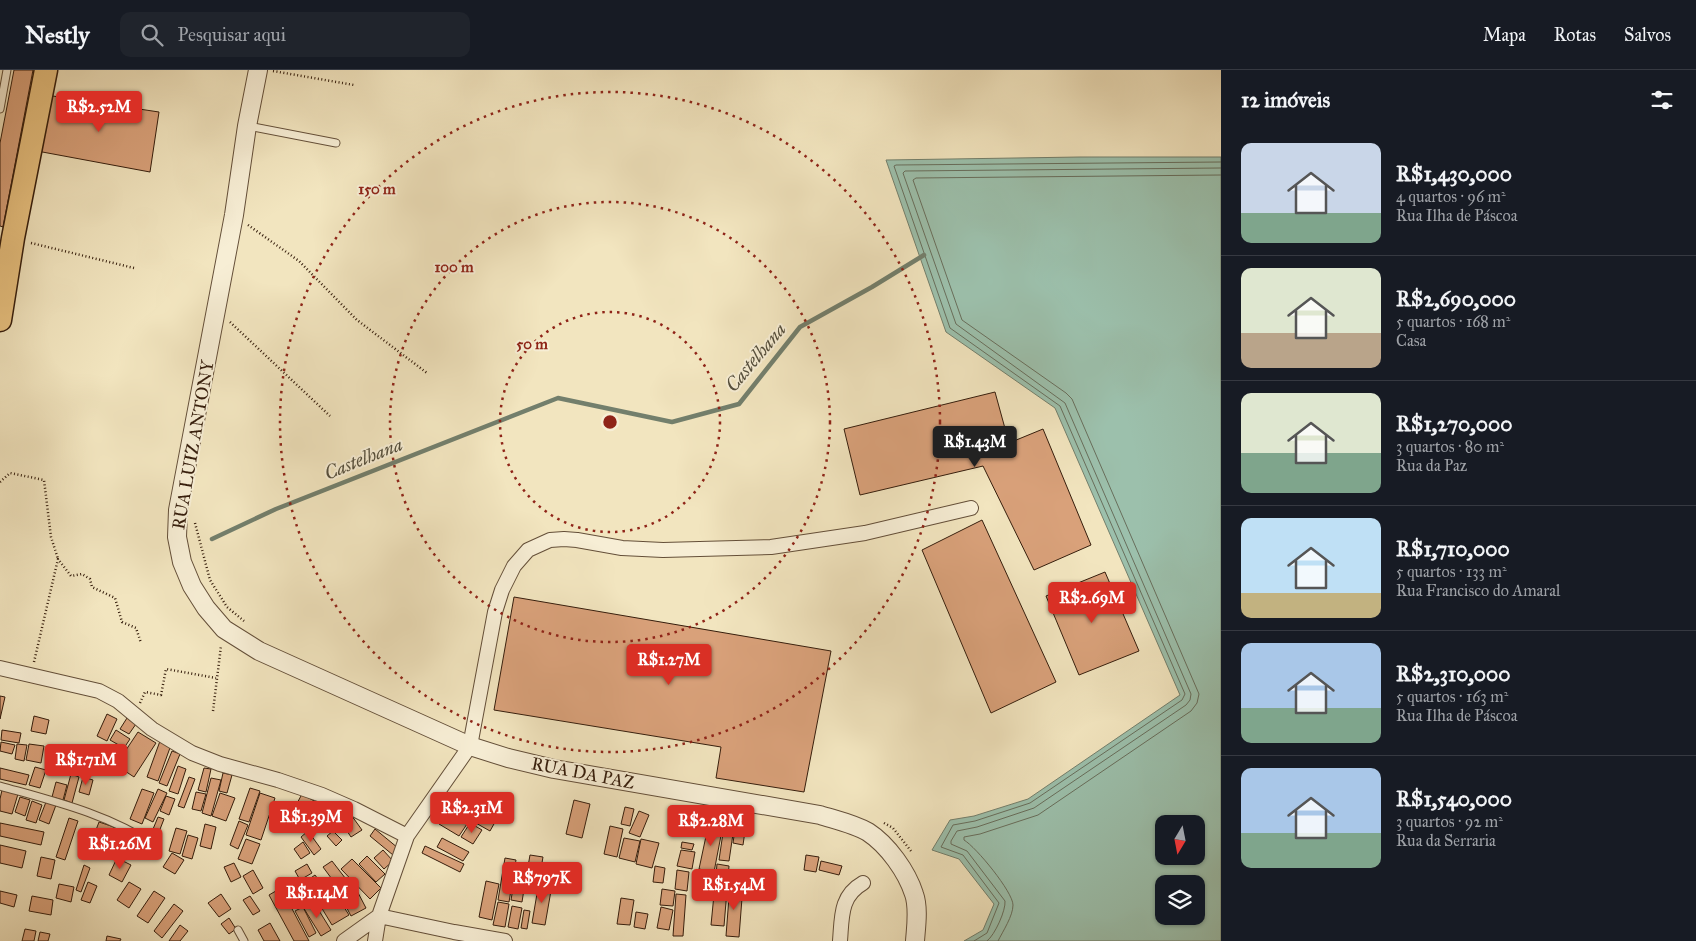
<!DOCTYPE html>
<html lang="pt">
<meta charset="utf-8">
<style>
body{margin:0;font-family:"IM FELL Great Primer",serif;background:#20242c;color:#f1f3f6;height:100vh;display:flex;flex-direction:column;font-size:19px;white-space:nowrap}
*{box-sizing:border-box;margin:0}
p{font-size:16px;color:#9ea1a6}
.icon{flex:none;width:28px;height:28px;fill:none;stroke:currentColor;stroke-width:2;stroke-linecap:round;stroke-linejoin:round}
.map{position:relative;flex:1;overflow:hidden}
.details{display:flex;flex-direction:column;background:#171b24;width:475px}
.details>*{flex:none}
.needle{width:32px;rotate:190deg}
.buttons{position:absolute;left:1155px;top:745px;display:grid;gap:10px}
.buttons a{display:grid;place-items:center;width:50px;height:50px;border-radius:10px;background:#171b24;box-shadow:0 1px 4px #0004;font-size:25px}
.price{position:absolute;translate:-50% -42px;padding:0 11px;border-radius:5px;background:#d93025;color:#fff;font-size:16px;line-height:32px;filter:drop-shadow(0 1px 2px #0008)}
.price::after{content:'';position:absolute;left:50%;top:30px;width:15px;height:11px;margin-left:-8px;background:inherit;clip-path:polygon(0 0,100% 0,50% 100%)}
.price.current{background:#222;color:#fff}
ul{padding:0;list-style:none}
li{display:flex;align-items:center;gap:15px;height:125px;padding:0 20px}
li+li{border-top:1px solid #363941}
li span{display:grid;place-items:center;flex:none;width:140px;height:100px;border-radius:10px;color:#555}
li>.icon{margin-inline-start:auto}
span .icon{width:60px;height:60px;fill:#fffc;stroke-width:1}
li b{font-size:21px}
h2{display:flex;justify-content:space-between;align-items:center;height:60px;padding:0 20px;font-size:21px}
header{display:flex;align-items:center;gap:30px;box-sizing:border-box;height:70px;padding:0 25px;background:#171b24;border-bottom:1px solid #363941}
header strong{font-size:24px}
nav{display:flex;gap:28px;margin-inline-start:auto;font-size:18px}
.search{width:350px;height:45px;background:#20242c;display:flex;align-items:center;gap:12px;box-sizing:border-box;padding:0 18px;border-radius:10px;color:#9ea1a6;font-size:19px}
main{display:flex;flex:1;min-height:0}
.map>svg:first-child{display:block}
.water{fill:#9cc0ac;stroke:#737f6c;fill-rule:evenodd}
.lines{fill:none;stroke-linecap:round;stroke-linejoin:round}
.shore{stroke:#686e5c;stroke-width:1}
.stream{stroke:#737f6c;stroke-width:4.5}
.building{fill:#d9a17a;stroke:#351d0c}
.service-casing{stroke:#644f39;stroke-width:9}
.minor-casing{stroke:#644f39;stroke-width:16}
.tertiary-casing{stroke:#644f39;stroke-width:20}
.trunk-casing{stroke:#351d0c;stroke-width:25}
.path{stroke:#351d0c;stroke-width:2.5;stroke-dasharray:1 2.5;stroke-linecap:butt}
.service{stroke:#f7eed5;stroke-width:7}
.minor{stroke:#f7eed5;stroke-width:14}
.tertiary{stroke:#f7eed5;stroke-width:18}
.trunk{stroke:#e9c280;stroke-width:22}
.ring{fill:none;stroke:#8f2418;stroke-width:2.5;stroke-dasharray:2.5 5}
.labels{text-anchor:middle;stroke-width:4;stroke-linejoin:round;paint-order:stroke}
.street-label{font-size:18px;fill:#351d0c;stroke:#f7eed5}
.water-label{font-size:19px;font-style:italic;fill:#544e3c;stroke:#f7eed5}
.centre{fill:#8f2418;stroke:#f7eed5;stroke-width:2.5}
.ring-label{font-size:15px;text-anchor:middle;font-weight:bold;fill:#8f2418;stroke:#f7eed5;stroke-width:4;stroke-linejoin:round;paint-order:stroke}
</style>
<header>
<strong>Nestly</strong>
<div class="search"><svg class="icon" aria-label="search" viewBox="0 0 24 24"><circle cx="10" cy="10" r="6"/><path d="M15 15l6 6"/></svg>Pesquisar aqui</div>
<nav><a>Mapa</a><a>Rotas</a><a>Salvos</a></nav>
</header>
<main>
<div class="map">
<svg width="1221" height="871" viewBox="0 0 1221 871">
<rect width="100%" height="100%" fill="#f2e5bf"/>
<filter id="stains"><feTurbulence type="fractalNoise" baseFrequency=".004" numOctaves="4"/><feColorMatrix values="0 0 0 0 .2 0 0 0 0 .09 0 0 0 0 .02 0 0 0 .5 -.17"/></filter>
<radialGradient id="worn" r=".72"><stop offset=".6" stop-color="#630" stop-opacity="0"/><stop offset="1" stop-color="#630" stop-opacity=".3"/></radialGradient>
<path class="water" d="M1080,87H1221V871H964L983,860L994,834L959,789L932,780L950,750L974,746L1028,729L1180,625L1055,338L946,262L886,90ZM1164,754H1196V786H1164ZM1164,814H1196V846H1164Z"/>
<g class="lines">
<path class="shore" d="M974,871L987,863L999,833L963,785L941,777L953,755L975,751L1030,733L1182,630L1185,624L1060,336L950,258L894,96L896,95L1221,92
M987,871C995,865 1006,840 1005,831L967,781L951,774V771L957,761L977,757L1034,738L1186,635L1190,630L1191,624L1065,333L956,254L903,103L905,101L1221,98
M998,871C1003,861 1013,846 1013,835C1013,822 976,777 964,770V767L980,764L1038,745L1191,641L1197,633L1199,624L1072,329L1066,323L962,250L913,110L916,108L1221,105"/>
<path class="stream" d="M212,469L276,439L558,328L672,352L739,334L800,257L872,217L924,185"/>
</g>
<path class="building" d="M14,0H33L3,157L0,156V73Z
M46,25L159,42L150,102L37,81Z
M995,322L1009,373L1043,359L1091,475L1034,500L983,396L860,425L844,359Z
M982,450L1056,612L991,643L922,480Z
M1105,502L1139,581L1079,605L1046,526Z
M514,527L831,581L804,722L716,708L721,677L494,640Z
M0,626L5,627L0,649Z
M107,644L117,649L107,671L97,666Z
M34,646L49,650L46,664L31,661Z
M127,648L136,654L129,664L120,659Z
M2,660L21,663L19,673L1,670Z
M116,660L130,669L124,678L110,670Z
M138,662L156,673L134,707L116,695Z
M160,671L171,675L158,711L147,707Z
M1,672L15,675L12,684L0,681Z
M17,674L27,675L24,691L15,689Z
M29,674L44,676L41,693L26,690Z
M64,679L75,681L70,701L59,699Z
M172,681L180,684L167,716L159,713Z
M178,696L186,699L178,724L169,721Z
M35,697L46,700L40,718L29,715Z
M0,698L29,705L26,715L0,709Z
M204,698L211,699L206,722L198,720Z
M223,703L232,705L227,723L219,721Z
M71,704L79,707L72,733L64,730Z
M83,707L93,710L89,725L79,722Z
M189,707L195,709L184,738L178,736Z
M211,708L221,710L211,746L202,743Z
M56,712L67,715L63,730L52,727Z
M250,718L260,721L249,752L239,749Z
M142,719L154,723L142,754L130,749Z
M158,719L167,723L153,752L145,748Z
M2,720L18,724L12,744L0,741V729Z
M196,722L206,724L201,741L192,739Z
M220,723L235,728L226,751L212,746Z
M260,723L275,728L261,770L246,765Z
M302,724L316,732L300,762L286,754Z
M166,726L175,729L169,745L160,741Z
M20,727L30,730L25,746L15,742Z
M574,730L590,734L582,768L566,764Z
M32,731L42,735L36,753L26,750Z
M46,732L56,735L49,754L39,750Z
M483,736L499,745L490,761L474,752Z
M625,737L634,739L630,756L621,754Z
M321,738L332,749L320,760L309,749Z
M446,741L467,754L459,766L439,754Z
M639,741L649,745L640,767L629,763Z
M349,742L362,760L351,767L339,749Z
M158,747L164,749L157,767L151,764Z
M69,748L78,751L65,790L56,787Z
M685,749L697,752L694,766L682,764Z
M239,751L248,755L238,779L230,775Z
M99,752L114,757L103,786L88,781Z
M709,752L723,755L714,802L699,799Z
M0,753L44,762L41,775L0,766Z
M470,753L482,760L473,774L461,767Z
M205,754L216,757L211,779L200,776Z
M610,756L623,759L617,787L604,784Z
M724,756L734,757L729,791L719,790Z
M176,758L187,761L180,784L169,781Z
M375,759L398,778L393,785L370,766Z
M735,759L745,761L743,775L733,773Z
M308,761L321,779L314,785L301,767Z
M333,761L342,770L336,776L327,766Z
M188,765L198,768L192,789L182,786Z
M442,768L469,782L463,791L437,777Z
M624,768L640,771L635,792L619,788Z
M246,769L260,774L252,794L238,789Z
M641,769L659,773L652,798L636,794Z
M303,772L310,783L301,789L294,779Z
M682,772L694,774L692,780L681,778Z
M0,775L26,781L22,798L0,793Z
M425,776L464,794L460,802L422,783Z
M383,780L393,791L384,799L374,788Z
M681,780L695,782L692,799L677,796Z
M172,783L184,790L175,804L163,797Z
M530,785L543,787L539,810L526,808Z
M806,785L819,787L816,802L804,800Z
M367,786L385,804L376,812L359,794Z
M41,787L55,790L51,809L37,806Z
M117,788L131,795L122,812L109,805Z
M505,788L516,790L509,832L498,830Z
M352,789L381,818L370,829L341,799Z
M332,791L349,813L340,820L323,797Z
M821,791L842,796L839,805L819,800Z
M234,793L241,807L231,812L224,797Z
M307,794L312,803L300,810L295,801Z
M717,794L729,796L724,856L711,855Z
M84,795L90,798L81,822L76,820Z
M655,796L665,798L663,813L653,812Z
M253,800L263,818L253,824L243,806Z
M677,800L689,802L687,821L675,819Z
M315,805L320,812L310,819L305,812Z
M486,811L499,814L492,850L479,847Z
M88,812L97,816L90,833L81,830Z
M129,812L141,819L129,838L117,830Z
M328,812L349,845L332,855L312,822Z
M514,812L525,813L522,832L511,830Z
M539,812L552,815L545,855L532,853Z
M59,814L74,817L71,832L56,828Z
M730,814L743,815L739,867L726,866Z
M354,815L366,838L351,846L339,823Z
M281,818L309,871H294L269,825Z
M662,819L675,821L673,836L660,835Z
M0,821L17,825L14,837L0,833Z
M154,821L165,828L148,853L137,846Z
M221,824L231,839L219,847L208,833Z
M676,824L686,825L683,866H673Z
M32,826L53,830L51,845L29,841Z
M250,826L260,841L253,845L243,830Z
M621,828L634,830L630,855L617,854Z
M313,831L331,860L321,866L303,837Z
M498,832L509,834L505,857L493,855Z
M174,834L183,841L162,868L154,861Z
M512,836L522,838L518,859L508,857Z
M303,837L316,863L309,867L295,841Z
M661,837L673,840L669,860L657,858Z
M524,840L530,841L527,859L521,858Z
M636,842L648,844L645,859L634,857Z
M229,848L236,859L229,864L221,854Z
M270,853L280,871H264L258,860Z
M180,855L188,861L180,871H169Z
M25,859L36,861L34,871H22Z
M40,862L50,864L48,871H38Z
M107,866L121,869L120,871H106Z"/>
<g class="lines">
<g class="service-casing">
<path id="service" d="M0,39L7,0
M248,56L336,73
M0,716C53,731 108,744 154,775
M238,860L244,871"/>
</g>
<g class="minor-casing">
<path id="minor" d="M0,598L99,621L118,631L152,659L192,683L220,694L278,710L322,725L354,739L407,766
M344,871L379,846L454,862L505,871
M375,871L379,846L407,766L470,676L495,542L502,520L514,496L528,480L550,470L564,469L577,470L622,478L663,480L771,477L865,463L971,438
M840,871C842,847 840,826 863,813"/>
</g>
<g class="tertiary-casing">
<path id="tertiary" d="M258,0L247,56L234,145L178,440L177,467L182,492L192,516L206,538L224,559L259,581L470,676L508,688L554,699L820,745C836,750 854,754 868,762C888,775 907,802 914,824C919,838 916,857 915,871"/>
</g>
<g class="trunk-casing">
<path id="trunk" d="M0,250L13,168L46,0"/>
</g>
<path class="path" d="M273,1L354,15
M248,155L299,191L357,250L427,303
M31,173L134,198
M230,252L330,346
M0,412L10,403L44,410L51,467L58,489
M195,453L210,510L227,537L244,551
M34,592L58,489L71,506L82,504L90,509L92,517L115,528L122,552L136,558L141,573
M140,633L145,622L161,625L166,599L216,608
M213,641L221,576
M884,753L893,758L911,781"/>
<use href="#service" class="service"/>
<use href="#minor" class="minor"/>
<use href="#tertiary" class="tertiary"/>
<use href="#trunk" class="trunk"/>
</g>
<g class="ring">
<circle cx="610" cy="352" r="110"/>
<circle cx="610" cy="352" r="220"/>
<circle cx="610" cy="352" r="330"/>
</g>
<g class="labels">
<g class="street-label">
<text transform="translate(193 375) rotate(-80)" y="6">RUA LUIZ ANTONY</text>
<text transform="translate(583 703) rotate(11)" y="6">RUA DA PAZ</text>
</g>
<g class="water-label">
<text transform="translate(755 287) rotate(-50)" y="7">Castelhana</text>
<text transform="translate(363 388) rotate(-22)" y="7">Castelhana</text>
</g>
</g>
<circle cx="610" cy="352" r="8" class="centre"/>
<g class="ring-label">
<text x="377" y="124">150 m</text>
<text x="454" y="202">100 m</text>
<text x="532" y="279">50 m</text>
</g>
<rect width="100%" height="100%" filter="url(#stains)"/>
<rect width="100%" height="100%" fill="url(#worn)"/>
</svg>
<div class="buttons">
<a><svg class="needle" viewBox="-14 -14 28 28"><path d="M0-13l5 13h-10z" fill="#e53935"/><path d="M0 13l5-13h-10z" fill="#9ea1a6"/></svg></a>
<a><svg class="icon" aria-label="layers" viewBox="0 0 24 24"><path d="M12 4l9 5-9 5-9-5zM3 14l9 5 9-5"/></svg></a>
</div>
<b class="price" style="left:99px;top:63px">R$2.52M</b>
<b class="price current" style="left:975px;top:398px">R$1.43M</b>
<b class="price" style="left:1092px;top:554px">R$2.69M</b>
<b class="price" style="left:669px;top:616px">R$1.27M</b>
<b class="price" style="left:86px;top:716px">R$1.71M</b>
<b class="price" style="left:472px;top:764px">R$2.31M</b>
<b class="price" style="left:311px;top:773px">R$1.39M</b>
<b class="price" style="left:711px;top:777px">R$2.28M</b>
<b class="price" style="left:120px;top:800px">R$1.26M</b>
<b class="price" style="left:542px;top:834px">R$797K</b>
<b class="price" style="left:734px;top:841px">R$1.54M</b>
<b class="price" style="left:317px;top:849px">R$1.14M</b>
</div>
<section class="details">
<h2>12 imóveis<svg class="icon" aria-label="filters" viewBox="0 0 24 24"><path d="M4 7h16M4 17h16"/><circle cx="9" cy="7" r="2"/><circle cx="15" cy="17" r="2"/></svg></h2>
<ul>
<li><span style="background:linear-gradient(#c9d6e8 70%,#7fa58c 0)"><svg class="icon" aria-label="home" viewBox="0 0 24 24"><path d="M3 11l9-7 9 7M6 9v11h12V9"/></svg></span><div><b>R$1,430,000</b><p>4 quartos · 96 m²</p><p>Rua Ilha de Páscoa</p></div></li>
<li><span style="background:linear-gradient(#dfe7d0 65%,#b9a48a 0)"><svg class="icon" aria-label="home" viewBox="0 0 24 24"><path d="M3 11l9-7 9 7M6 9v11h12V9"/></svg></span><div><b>R$2,690,000</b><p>5 quartos · 168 m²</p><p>Casa</p></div></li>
<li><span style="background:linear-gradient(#dfe7d0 60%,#7fa58c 0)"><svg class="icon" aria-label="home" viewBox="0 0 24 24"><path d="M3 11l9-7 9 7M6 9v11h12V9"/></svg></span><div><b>R$1,270,000</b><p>3 quartos · 80 m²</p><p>Rua da Paz</p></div></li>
<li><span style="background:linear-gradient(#bfe0f5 75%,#c2b280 0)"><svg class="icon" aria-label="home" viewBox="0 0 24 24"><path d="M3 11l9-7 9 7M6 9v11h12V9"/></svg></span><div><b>R$1,710,000</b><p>5 quartos · 133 m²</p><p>Rua Francisco do Amaral</p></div></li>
<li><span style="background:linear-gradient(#a9c7e8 65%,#7fa58c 0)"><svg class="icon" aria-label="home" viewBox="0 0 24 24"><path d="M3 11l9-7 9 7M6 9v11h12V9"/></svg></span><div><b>R$2,310,000</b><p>5 quartos · 163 m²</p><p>Rua Ilha de Páscoa</p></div></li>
<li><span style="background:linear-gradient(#a9c7e8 65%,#7fa58c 0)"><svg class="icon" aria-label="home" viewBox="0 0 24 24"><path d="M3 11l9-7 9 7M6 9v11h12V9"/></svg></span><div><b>R$1,540,000</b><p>3 quartos · 92 m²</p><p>Rua da Serraria</p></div></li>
</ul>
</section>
</main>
